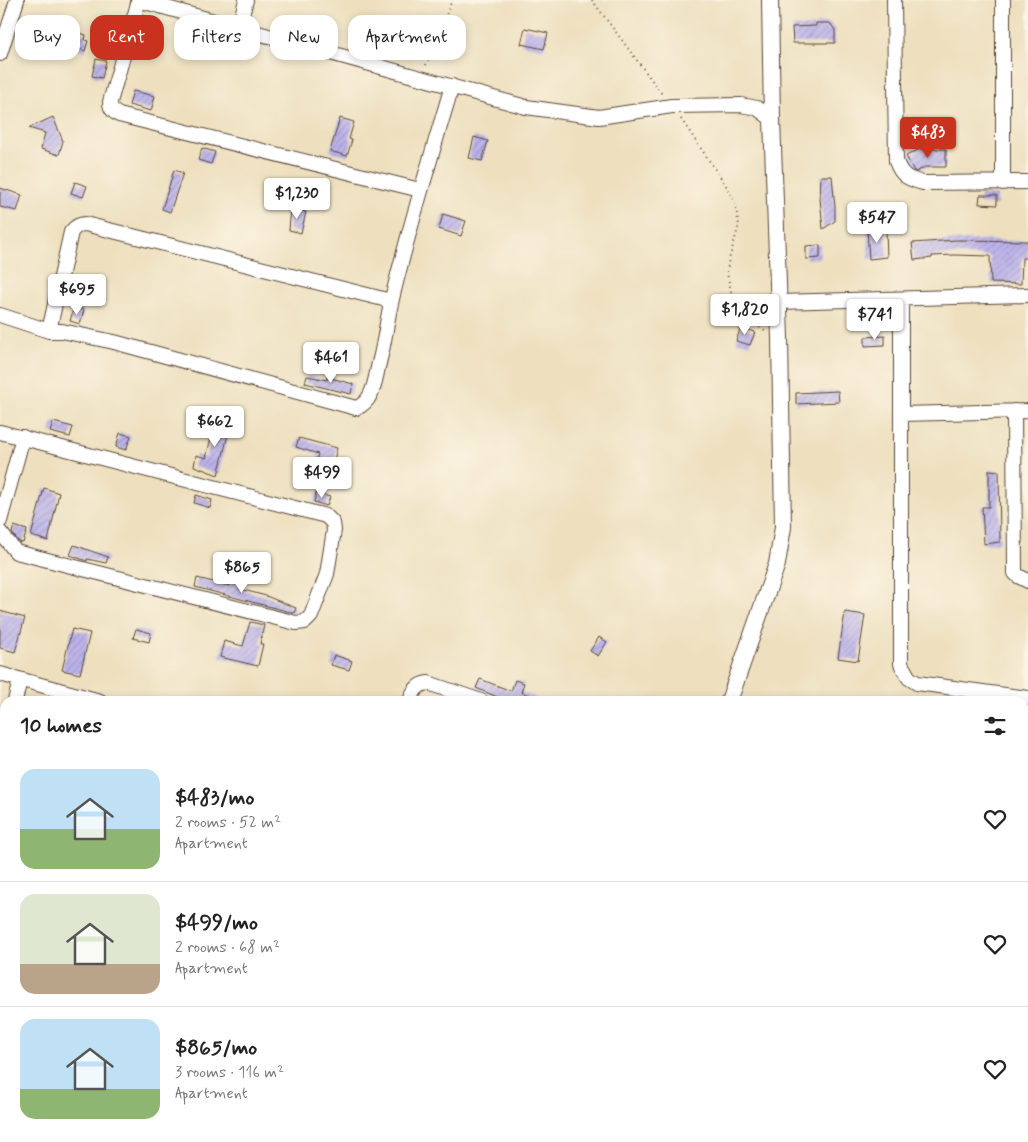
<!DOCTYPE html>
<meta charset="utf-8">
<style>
body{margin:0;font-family:Mynerve,sans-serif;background:#f2f2f2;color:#222;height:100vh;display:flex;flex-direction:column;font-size:19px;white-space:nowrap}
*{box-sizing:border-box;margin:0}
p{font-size:16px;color:#767676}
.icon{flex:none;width:28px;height:28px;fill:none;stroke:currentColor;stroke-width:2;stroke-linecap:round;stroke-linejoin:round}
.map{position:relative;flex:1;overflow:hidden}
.details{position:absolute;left:0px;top:696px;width:1029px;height:446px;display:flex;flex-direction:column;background:#fff;border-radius:15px 15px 0 0;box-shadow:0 2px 8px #0003}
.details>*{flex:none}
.banner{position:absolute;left:15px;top:15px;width:500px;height:45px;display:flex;gap:10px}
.price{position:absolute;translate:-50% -42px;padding:0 11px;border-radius:5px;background:#fff;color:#222;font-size:16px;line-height:32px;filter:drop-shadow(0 1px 2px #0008)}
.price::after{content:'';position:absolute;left:50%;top:30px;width:15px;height:11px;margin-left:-8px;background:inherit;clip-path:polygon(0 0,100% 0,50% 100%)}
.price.current{background:#c8321e;color:#fff}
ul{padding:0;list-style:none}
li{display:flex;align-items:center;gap:15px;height:125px;padding:0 20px}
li+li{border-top:1px solid #e0e0e0}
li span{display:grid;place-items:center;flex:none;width:140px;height:100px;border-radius:15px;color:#555}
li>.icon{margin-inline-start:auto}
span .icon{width:60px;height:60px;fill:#fffc;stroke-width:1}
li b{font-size:21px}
h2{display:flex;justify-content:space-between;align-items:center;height:60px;padding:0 20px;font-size:21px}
.pill{padding:0 18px;border-radius:15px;background:#fff;box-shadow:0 2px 8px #0003;font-size:18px;line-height:45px}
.pill.current{background:#c8321e;color:#fff}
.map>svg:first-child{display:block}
.building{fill:url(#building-hatch)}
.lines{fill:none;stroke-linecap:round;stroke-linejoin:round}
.minor-casing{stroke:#564536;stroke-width:16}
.tertiary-casing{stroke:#564536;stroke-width:18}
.path{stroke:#564536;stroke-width:2;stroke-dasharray:1 4;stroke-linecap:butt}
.minor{stroke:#fff;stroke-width:14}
.tertiary{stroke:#fff;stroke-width:16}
</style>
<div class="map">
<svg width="1028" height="1142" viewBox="0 0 1028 1142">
<defs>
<pattern id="building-hatch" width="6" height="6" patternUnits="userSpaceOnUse" patternTransform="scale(1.25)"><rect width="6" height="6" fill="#bcb4eb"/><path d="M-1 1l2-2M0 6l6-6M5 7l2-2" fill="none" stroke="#9a93be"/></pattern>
</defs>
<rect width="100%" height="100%" fill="#fcf5e5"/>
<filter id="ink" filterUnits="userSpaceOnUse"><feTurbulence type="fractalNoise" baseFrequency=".02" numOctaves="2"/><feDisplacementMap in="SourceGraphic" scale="10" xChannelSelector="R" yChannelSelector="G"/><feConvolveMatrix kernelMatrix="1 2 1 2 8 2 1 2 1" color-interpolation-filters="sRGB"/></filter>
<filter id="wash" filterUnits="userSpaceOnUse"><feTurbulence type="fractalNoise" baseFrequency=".0096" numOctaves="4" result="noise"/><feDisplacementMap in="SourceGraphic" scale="20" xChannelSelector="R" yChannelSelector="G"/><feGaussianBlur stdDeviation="1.12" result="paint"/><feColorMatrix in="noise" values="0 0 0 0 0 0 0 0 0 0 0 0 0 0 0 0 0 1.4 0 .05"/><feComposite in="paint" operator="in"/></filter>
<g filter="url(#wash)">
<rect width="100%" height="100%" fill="#eee0bf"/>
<g id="blocks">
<path class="building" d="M816,23H830L835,30V43H793L792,27L816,26Z
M58,26L86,35L85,40L88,41L85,51L53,41Z
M525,28L548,33L544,49L521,44Z
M96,59L106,61L102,78L92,76Z
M133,91L155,96L151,111L129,105Z
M53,117L63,141L59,155L41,149L45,133L29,128Z
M340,118L354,122L349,139L352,140L347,156L330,151Z
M474,137L488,141L482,161L469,158Z
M202,148L215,152L211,164L198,160Z
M920,149H946V167H925L916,172L914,171L906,156Z
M174,170L183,173L170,212L162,209Z
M821,176H832L835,207V221L823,229L820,198Z
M75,182L87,186L83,197L71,193Z
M0,188L22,195L17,211L0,207Z
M980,195H997V205L979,204Z
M291,208L306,212L301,233L289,230Z
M443,214L466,221L461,236L439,229Z
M867,230H886L887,257L869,259Z
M957,240L1028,241V258H1022L1021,284L991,283L990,256L954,255L932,256V258L914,260L912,243Z
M820,245V258L806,259V246Z
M74,307L84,310L80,324L70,321Z
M741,327L755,332L750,345L736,341Z
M885,336V345L865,346V337Z
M307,376L327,380V377L353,384L351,394L305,383Z
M838,391L839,402L796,404V393Z
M216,418L231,423L218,475L194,466L196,455L206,458Z
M53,422L73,427L70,437L50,432Z
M120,433L131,436L126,450L116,447Z
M299,438L337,448L328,484L311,480L318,454L296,447Z
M989,470L999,471L1000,542L984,544L982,507H989Z
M44,488L59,493L48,541L31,536Z
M316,493L330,497L327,506L314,502Z
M196,495L212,500L210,508L194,503Z
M14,526L27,530L23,543L19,542L12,533Z
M74,545L108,557L106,563L87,559V561L70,555Z
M232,577L242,579L240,589L266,596L296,608L294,613L195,587L197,578L230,586Z
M0,611L25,618L15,652L0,648Z
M845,612L865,615L858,661L838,658Z
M250,622L264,625L260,644H263L258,666L220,657L224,641L243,646Z
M72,629L90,633L80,674L62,670Z
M136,629L151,633L149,642L133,638Z
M599,637L607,642L598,656L590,651Z
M334,655L352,661L349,670L331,665Z
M480,679L511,691L515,680L524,683L521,692L544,701H507L476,688Z"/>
</g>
</g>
<g filter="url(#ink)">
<use href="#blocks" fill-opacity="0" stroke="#564536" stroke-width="1"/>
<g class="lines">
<g class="minor-casing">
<path id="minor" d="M138,0L526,107L599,117L672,106L741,105L757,108L772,119
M139,0L110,102C110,109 113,112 119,115L420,190
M894,0L896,161C901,176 908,179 923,183L1028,182
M1003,0V183
M239,27L246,0
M0,54L17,0
M901,299V664L909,678L917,683L1028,698
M779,302L1028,295
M0,315L49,331H62L114,342L356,408C375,401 375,377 380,359C385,340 387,319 392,299C409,227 431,157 452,86
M49,331L71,232C75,227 79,224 85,224L391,301
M1014,411L1015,573L1018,576L1028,581
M901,414L1028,411
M0,432L326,516L333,523L334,530L327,574L311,616L305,622L296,623L16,552L0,532
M0,521L23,437
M0,674L100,701
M15,701L20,680
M410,701C413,692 417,684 428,683L481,701
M0,761L5,741
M0,809L5,810
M1024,809L1028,810
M1024,919H1028
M1024,1035H1028
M0,1058L5,1059
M871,1138L904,1142
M35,1142V1138
M164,1142L165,1138
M295,1142L296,1138
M417,1142L418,1138"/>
</g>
<g class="tertiary-casing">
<path id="tertiary" d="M729,701L777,564L783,527L780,338L772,119L770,0
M576,1142L578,1138"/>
</g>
<path class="path" d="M592,0L662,94
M426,65L452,0
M681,119L727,187L735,204L739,225L728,263L727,273L735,310L742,318L767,331"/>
<use href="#minor" class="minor"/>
<use href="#tertiary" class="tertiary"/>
</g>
</g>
</svg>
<b class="price current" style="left:928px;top:159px">$483</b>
<b class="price" style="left:297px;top:220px">$1,230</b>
<b class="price" style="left:877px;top:244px">$547</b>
<b class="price" style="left:77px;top:316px">$695</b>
<b class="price" style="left:745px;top:336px">$1,820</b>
<b class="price" style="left:875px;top:341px">$741</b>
<b class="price" style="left:331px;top:384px">$461</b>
<b class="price" style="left:215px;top:448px">$662</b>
<b class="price" style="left:322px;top:499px">$499</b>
<b class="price" style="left:242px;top:594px">$865</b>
<div class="banner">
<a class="pill">Buy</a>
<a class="pill current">Rent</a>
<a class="pill">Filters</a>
<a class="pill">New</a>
<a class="pill">Apartment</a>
</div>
<section class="details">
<h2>10 homes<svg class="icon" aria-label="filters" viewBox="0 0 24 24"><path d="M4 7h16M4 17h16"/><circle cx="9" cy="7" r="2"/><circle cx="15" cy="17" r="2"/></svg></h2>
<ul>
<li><span style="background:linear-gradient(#bfe0f5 60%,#8fb573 0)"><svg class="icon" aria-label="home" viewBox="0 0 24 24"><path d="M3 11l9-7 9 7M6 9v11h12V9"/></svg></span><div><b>$483/mo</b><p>2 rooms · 52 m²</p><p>Apartment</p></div><svg class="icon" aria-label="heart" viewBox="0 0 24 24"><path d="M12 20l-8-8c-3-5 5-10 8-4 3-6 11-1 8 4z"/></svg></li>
<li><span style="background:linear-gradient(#dfe7d0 70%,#b9a48a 0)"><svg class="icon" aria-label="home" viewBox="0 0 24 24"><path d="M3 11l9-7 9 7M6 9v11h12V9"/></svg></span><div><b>$499/mo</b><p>2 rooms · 68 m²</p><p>Apartment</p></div><svg class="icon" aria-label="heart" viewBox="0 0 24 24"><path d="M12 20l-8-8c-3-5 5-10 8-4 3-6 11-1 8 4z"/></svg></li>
<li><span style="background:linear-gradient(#bfe0f5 70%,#8fb573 0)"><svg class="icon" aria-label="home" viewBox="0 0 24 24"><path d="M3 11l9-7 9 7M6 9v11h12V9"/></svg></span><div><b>$865/mo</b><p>3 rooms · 116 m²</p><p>Apartment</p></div><svg class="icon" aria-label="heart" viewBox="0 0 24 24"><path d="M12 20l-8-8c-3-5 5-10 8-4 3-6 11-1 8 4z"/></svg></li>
</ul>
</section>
</div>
